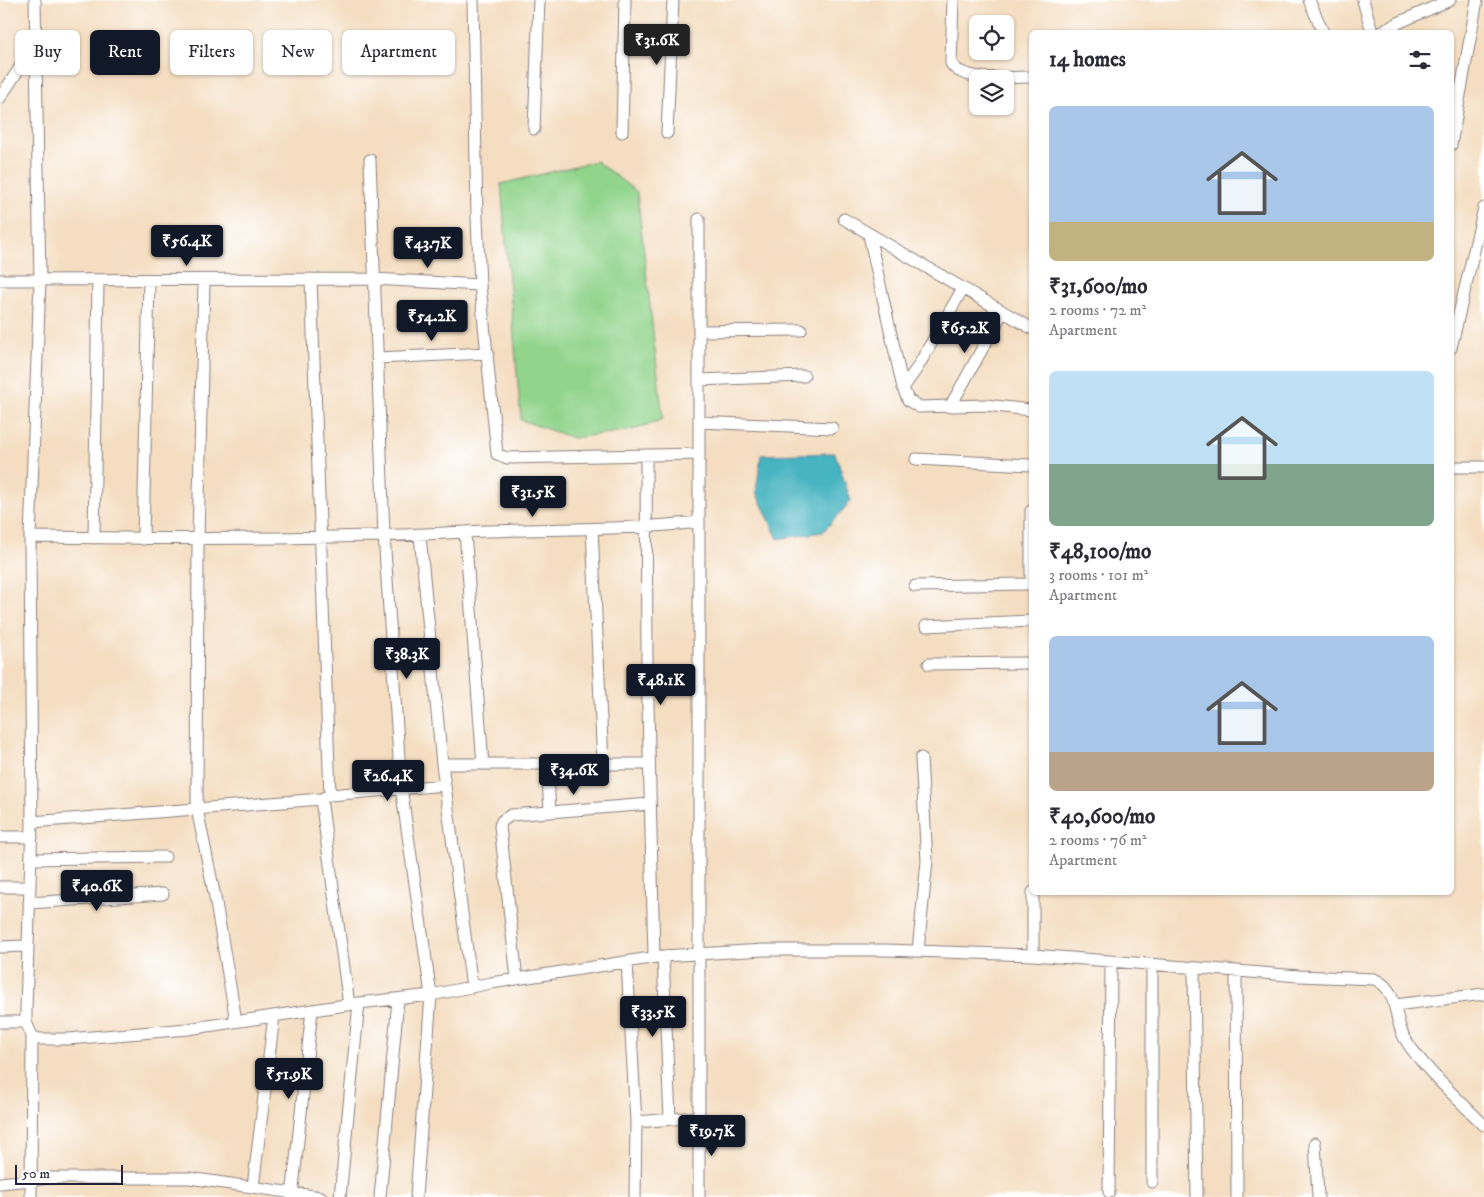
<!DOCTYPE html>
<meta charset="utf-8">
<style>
body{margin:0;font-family:"IM FELL DW Pica",serif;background:#f7f7f7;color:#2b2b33;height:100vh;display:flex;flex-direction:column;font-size:19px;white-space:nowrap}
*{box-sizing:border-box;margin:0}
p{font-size:16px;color:#7c7c81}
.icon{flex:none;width:28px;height:28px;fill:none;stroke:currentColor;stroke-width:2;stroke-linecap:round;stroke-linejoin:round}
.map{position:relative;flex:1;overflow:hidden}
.sheet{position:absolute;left:1029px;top:30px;width:425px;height:865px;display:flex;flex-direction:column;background:#fff;border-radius:8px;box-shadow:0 1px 4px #0004}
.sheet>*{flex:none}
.hud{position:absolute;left:15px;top:30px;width:475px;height:45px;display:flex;gap:10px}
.fabs{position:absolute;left:969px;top:15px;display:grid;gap:10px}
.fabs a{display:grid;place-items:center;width:45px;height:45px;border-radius:8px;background:#fff;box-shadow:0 1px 4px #0004;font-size:25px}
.scale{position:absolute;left:15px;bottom:12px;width:108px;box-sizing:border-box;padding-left:5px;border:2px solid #22223b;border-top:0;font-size:14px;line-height:18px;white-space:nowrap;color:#22223b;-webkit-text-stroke:4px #fff;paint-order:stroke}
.price{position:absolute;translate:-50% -42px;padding:0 11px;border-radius:5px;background:#111827;color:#fff;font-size:16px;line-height:32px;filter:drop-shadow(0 1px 2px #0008)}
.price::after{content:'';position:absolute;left:50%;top:30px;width:15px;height:11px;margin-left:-8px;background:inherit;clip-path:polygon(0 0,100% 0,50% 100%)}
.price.active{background:#222;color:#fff}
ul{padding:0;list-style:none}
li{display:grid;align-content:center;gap:10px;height:265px;padding:0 20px}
li span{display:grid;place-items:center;height:155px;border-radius:8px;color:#555}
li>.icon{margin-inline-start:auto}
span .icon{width:90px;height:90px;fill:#fffc;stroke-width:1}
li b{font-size:21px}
h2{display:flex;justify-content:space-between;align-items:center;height:60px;padding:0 20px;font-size:21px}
.tag{padding:0 18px;border-radius:8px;background:#fff;box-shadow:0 1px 4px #0004;font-size:18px;line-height:45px}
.tag.active{background:#111827;color:#fff}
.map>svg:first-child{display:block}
.green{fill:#92d48c;stroke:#5a7b64}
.water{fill:#46b4c1;stroke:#346b7e}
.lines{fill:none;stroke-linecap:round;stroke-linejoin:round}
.street-casing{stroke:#8b807e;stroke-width:13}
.street{stroke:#fff;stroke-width:11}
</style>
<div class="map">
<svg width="1484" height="1197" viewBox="0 0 1484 1197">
<rect width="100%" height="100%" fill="#fff"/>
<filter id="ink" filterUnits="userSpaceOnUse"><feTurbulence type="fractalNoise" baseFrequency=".02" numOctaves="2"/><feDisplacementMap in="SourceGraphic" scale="10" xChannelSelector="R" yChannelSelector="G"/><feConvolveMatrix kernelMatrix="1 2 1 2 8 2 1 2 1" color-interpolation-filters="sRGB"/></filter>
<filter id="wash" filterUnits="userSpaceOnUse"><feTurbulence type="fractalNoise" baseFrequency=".0096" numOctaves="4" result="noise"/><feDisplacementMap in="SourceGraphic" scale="20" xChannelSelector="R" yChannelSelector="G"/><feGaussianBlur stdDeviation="1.12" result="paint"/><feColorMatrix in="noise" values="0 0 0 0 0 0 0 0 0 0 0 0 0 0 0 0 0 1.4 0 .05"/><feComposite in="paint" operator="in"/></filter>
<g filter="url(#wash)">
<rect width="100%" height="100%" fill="#f4ddc0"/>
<path class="green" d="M596,161L637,192L663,419L633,430L573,438L521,420L501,184Z"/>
<path class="water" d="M835,453L851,501L823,532L778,539L756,492L761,455Z"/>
</g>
<g filter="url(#ink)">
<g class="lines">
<g class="street-casing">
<path id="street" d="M35,0L40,281L30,537L32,822L26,1009V1022L32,1036L39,1039H68L188,1029L359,1003L431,995L491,983L663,956L764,950H885L1033,955L1299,976L1374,979C1399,989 1393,1017 1404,1037C1419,1064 1461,1102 1484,1125
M473,0L477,218L480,285L497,454L507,458L699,454
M953,0L951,63C961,83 1011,77 1031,77
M1309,0L1323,32
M1363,0L1372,32
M1382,32L1398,23L1450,0
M0,98L34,46
M534,129L539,0
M622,132L625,0
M667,133L673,0
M1451,145L1477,0
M370,160L384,535L401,787L431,995L416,1197
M844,219L1031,328
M869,235L903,388L908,400L919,407L986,405L1031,410
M311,279L330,795L321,799L349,1005
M0,280L374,279L480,285
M204,280L198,540L197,809L215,897L236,1021
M699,331L801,330
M1451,348L1484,208
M377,358L488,353
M699,380L804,376
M903,388L917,368L962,290
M950,407L1002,313
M699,422L832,428
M646,455L647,664L654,957
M916,459L1031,465
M1451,467H1484
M1031,511V577
M592,529L603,764
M465,532L483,764
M420,536L442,764L472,987
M30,537C175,539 320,540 465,532C543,528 621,531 699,522
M94,538L98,280
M143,539L149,280
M915,586L1031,584
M926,626L1031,621
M929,664L1031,663
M442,764H649
M547,764L550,811
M330,795L445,785
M32,822L321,799
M0,837H32
M31,859L165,857
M0,887H30
M29,903L163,894
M0,947L26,946
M918,951L927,861L921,758
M1033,955V892
M663,956L670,1119
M627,962L636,1122L635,1197
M1194,968L1197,1197
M1236,971L1237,1197
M517,979L500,826L502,821L511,815L650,804
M1395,1005L1484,994
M0,1022H26
M636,1122L699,1117
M1315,1143L1318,1197
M1152,1182V965
M0,1183L51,1178H189L321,1197
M253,1187L274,1016
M1109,1192L1111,961
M31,1197L32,1036
M292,1197L312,1010
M340,1197L359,1003
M380,1197L398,1000
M699,1197V219"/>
</g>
<use href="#street" class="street"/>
</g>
</g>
</svg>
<div class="fabs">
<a><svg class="icon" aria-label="locate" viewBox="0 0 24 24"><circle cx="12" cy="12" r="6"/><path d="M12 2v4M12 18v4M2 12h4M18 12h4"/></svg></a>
<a><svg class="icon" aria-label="layers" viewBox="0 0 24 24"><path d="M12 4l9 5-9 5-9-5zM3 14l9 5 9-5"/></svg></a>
</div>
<div class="scale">50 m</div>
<b class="price active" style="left:657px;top:66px">₹31.6K</b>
<b class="price" style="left:187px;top:267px">₹56.4K</b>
<b class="price" style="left:428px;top:269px">₹43.7K</b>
<b class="price" style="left:432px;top:342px">₹54.2K</b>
<b class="price" style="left:965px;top:354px">₹65.2K</b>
<b class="price" style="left:533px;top:518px">₹31.5K</b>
<b class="price" style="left:407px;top:680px">₹38.3K</b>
<b class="price" style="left:661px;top:706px">₹48.1K</b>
<b class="price" style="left:574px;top:796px">₹34.6K</b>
<b class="price" style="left:388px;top:802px">₹26.4K</b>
<b class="price" style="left:97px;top:912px">₹40.6K</b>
<b class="price" style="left:653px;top:1038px">₹33.5K</b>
<b class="price" style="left:289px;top:1100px">₹51.9K</b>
<b class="price" style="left:712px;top:1157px">₹19.7K</b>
<div class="hud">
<a class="tag">Buy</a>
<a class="tag active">Rent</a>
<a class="tag">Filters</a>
<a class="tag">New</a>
<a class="tag">Apartment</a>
</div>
<section class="sheet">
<h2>14 homes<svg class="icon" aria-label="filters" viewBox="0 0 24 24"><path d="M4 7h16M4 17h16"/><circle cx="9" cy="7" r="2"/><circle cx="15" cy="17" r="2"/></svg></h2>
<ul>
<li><span style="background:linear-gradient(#a9c7e8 75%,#c2b280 0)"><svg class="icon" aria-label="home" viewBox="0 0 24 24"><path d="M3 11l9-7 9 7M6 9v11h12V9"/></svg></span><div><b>₹31,600/mo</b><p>2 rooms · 72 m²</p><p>Apartment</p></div></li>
<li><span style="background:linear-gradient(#bfe0f5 60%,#7fa58c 0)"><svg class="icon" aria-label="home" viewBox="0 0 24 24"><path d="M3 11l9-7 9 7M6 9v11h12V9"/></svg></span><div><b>₹48,100/mo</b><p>3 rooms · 101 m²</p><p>Apartment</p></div></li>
<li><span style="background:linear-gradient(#a9c7e8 75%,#b9a48a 0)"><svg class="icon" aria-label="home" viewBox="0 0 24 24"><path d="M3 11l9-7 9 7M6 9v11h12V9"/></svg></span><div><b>₹40,600/mo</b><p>2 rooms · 76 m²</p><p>Apartment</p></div></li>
</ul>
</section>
</div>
